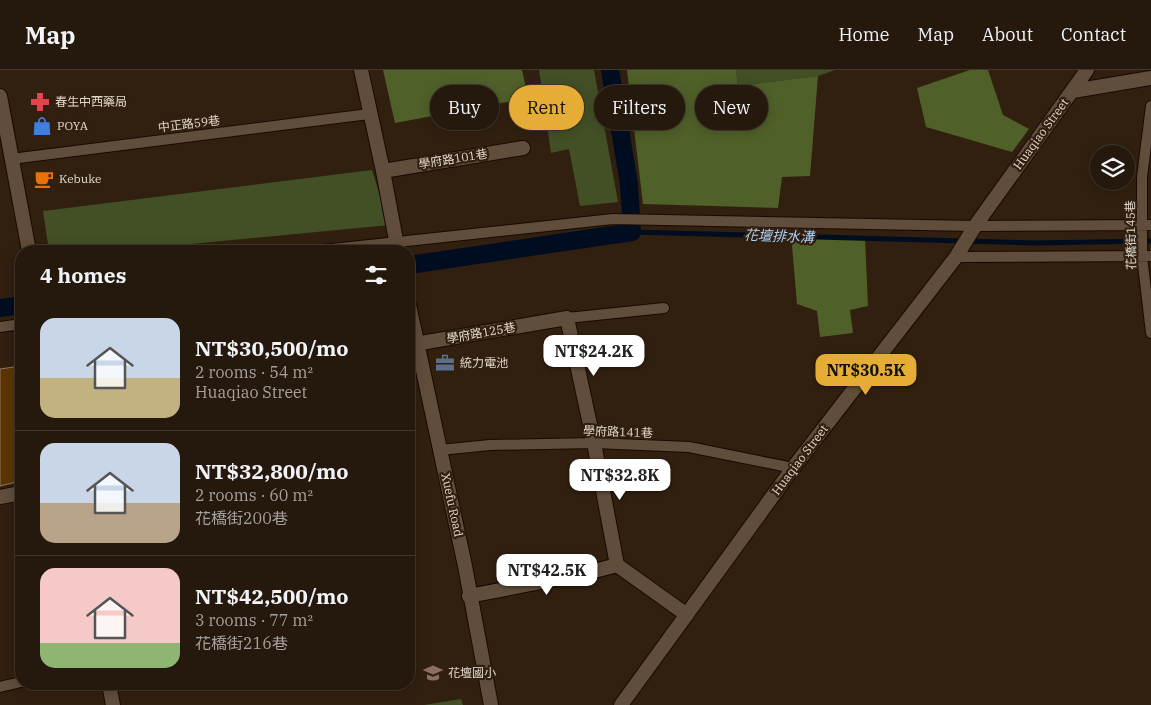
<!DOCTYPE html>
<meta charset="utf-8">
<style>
body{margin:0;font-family:"IBM Plex Serif","Noto Sans TC",serif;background:#2d2115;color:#f1f3f6;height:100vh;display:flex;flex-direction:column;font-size:19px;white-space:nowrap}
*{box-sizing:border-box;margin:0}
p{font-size:16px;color:#a3a09d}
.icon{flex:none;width:28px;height:28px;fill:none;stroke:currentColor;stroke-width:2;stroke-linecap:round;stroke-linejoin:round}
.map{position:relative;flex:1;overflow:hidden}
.details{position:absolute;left:15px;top:175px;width:400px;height:445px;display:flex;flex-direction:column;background:#25180c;border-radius:20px;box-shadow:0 2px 12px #0003,0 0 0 1px #42372d}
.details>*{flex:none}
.guide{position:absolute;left:430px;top:15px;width:475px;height:45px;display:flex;gap:10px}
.tools{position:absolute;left:1090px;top:75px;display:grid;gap:10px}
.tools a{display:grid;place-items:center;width:45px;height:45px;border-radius:50%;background:#25180c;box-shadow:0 2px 12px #0003,0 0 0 1px #42372d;font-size:25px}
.price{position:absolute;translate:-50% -42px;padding:0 11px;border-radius:10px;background:#fff;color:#222;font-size:16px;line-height:32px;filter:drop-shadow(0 1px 2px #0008)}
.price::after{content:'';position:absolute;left:50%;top:30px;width:15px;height:11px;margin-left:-8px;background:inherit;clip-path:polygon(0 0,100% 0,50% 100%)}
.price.current{background:#e5ad35;color:#111}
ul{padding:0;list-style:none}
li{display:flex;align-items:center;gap:15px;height:125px;padding:0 25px}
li+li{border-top:1px solid #42372d}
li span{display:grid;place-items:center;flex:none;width:140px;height:100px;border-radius:15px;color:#555}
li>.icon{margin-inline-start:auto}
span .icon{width:60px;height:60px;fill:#fffc;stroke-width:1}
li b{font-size:21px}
h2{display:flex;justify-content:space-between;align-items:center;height:60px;padding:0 25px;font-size:21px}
.pill{padding:0 18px;border-radius:22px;background:#25180c;box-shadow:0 2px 12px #0003,0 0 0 1px #42372d;font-size:18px;line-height:45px}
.pill.current{background:#e5ad35;color:#111}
header{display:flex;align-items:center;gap:30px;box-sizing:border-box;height:70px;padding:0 25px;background:#25180c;border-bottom:1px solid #42372d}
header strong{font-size:24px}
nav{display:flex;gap:28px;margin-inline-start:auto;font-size:18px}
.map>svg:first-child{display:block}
.green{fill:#435026}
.forest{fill:#4f6029}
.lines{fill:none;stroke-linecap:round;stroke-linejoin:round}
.stream{stroke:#000d20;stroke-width:5}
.canal{stroke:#000d20;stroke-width:18}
.building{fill:#5c3402;stroke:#8d7866}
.service-casing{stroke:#190900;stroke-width:12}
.minor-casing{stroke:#190900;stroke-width:16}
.service{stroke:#604d3c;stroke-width:10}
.minor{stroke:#604d3c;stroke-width:14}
.labels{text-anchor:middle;stroke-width:4.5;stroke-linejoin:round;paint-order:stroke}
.poi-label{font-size:12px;fill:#e1d6cb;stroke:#312010;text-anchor:start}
.street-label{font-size:12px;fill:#e1d6cb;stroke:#312010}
.water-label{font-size:14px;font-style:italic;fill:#a8cff4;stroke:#312010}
</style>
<header>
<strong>Map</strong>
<nav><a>Home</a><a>Map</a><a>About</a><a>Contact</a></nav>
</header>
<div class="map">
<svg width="1151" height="635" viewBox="0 0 1151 635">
<rect width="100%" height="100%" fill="#312010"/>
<path class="green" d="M539,0H594L618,132L580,136L569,79L551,83Z
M736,0H835L818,6L738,16Z
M372,100L389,155L117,181H49L43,141Z
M461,629L463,635H424Z"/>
<path class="forest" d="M383,0H522L528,28L395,53Z
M627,0H736L738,16L818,6L810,106L782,107L778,138L643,134Z
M970,0H988L1003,45L1029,59L1012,82L926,57L917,18Z
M791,164L865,168L868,236L850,240L853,263L820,267L817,241L797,234Z"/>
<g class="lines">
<path class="stream" d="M632,162L1036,173L1151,171"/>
<path class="canal" d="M409,195L632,162L629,114L610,0
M0,238L21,235"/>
</g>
<path class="building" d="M21,296V408L16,412L0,416V299Z"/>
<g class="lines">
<g class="service-casing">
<path id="service" d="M1151,36L1142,107V186L1151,263
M11,89L369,44
M313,181L613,149L975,156L1151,155
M956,187L1151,186
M567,248L664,238
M0,257L21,254
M440,380L490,375L594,373L689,377L793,398
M0,617L21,612"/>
</g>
<g class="minor-casing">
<path id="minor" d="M361,0L383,101L398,181
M1073,21L1151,8
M0,26L29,181
M383,101L523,78
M409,235L465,496L491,635
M409,275L567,248L594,373L617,495
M0,427L21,423
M617,495L687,545
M469,526L587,503L617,495
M109,614L113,635
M621,635L793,398L956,187L975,156L1087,0"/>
</g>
<use href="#service" class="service"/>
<use href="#minor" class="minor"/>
</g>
<defs>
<g id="pharmacy-bare" transform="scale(1.5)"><path d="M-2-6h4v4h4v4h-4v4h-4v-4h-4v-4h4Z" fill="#e0444e" stroke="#312010" stroke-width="2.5" paint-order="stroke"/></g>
<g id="shop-bare" transform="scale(1.5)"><path d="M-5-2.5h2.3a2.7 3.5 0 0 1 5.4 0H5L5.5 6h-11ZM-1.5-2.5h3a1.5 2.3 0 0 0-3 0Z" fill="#3f7fe0" stroke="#312010" stroke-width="2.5" paint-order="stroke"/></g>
<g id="cafe-bare" transform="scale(1.5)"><path d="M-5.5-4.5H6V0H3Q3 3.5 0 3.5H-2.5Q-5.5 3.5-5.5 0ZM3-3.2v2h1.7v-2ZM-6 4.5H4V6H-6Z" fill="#e8710a" stroke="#312010" stroke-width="2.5" paint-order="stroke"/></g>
<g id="office-bare" transform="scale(1.5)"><path d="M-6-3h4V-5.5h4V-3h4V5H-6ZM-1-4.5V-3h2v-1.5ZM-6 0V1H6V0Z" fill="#5c6f8a" stroke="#312010" stroke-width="2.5" paint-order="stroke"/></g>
<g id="school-bare" transform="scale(1.5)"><path d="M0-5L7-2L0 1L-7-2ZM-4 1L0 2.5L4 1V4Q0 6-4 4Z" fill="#8d6e63" stroke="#312010" stroke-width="2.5" paint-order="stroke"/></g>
</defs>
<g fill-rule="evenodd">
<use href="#pharmacy-bare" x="40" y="32"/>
<use href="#shop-bare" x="42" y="56"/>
<use href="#cafe-bare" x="44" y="109"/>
<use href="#office-bare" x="445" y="293"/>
<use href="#school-bare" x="433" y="603"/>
</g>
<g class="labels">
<g class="poi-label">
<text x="55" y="36">春生中西藥局</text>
<text x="57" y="60">POYA</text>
<text x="59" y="113">Kebuke</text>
<text x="460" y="297">統力電池</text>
<text x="448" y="607">花壇國小</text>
</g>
<g class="street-label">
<text transform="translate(189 54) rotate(-7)" y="4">中正路59巷</text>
<text transform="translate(1041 64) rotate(-54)" y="4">Huaqiao Street</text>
<text transform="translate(453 89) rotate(-9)" y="4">學府路101巷</text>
<text transform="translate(1131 165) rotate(-91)" y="4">花橋街145巷</text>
<text transform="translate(481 263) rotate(-10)" y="4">學府路125巷</text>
<text transform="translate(618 362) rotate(2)" y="4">學府路141巷</text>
<text transform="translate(800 390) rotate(-53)" y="4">Huaqiao Street</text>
<text transform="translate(452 435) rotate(78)" y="4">Xuefu Road</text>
</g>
<g class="water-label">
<text transform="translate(779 166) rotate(2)" y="5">花壇排水溝</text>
</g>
</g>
</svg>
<div class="tools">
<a><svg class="icon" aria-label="layers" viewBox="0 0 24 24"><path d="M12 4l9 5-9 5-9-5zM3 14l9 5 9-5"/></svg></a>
</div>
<b class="price" style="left:594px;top:307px">NT$24.2K</b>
<b class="price current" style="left:866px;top:326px">NT$30.5K</b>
<b class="price" style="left:620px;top:431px">NT$32.8K</b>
<b class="price" style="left:547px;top:526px">NT$42.5K</b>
<div class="guide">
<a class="pill">Buy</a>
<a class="pill current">Rent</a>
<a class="pill">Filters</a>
<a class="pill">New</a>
</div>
<section class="details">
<h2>4 homes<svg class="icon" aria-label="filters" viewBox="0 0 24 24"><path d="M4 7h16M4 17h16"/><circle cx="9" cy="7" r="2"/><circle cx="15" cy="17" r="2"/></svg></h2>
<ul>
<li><span style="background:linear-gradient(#c9d6e8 60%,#c2b280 0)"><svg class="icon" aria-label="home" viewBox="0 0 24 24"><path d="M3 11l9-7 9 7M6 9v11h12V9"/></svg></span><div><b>NT$30,500/mo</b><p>2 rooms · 54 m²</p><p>Huaqiao Street</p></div></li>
<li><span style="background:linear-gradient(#c9d6e8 60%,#b9a48a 0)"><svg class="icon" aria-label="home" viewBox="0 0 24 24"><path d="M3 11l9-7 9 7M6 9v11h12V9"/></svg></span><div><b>NT$32,800/mo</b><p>2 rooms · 60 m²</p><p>花橋街200巷</p></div></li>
<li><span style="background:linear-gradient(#f6c9c9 75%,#8fb573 0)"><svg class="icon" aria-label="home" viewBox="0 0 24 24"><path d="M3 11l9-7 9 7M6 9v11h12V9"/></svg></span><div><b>NT$42,500/mo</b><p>3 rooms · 77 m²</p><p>花橋街216巷</p></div></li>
</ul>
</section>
</div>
